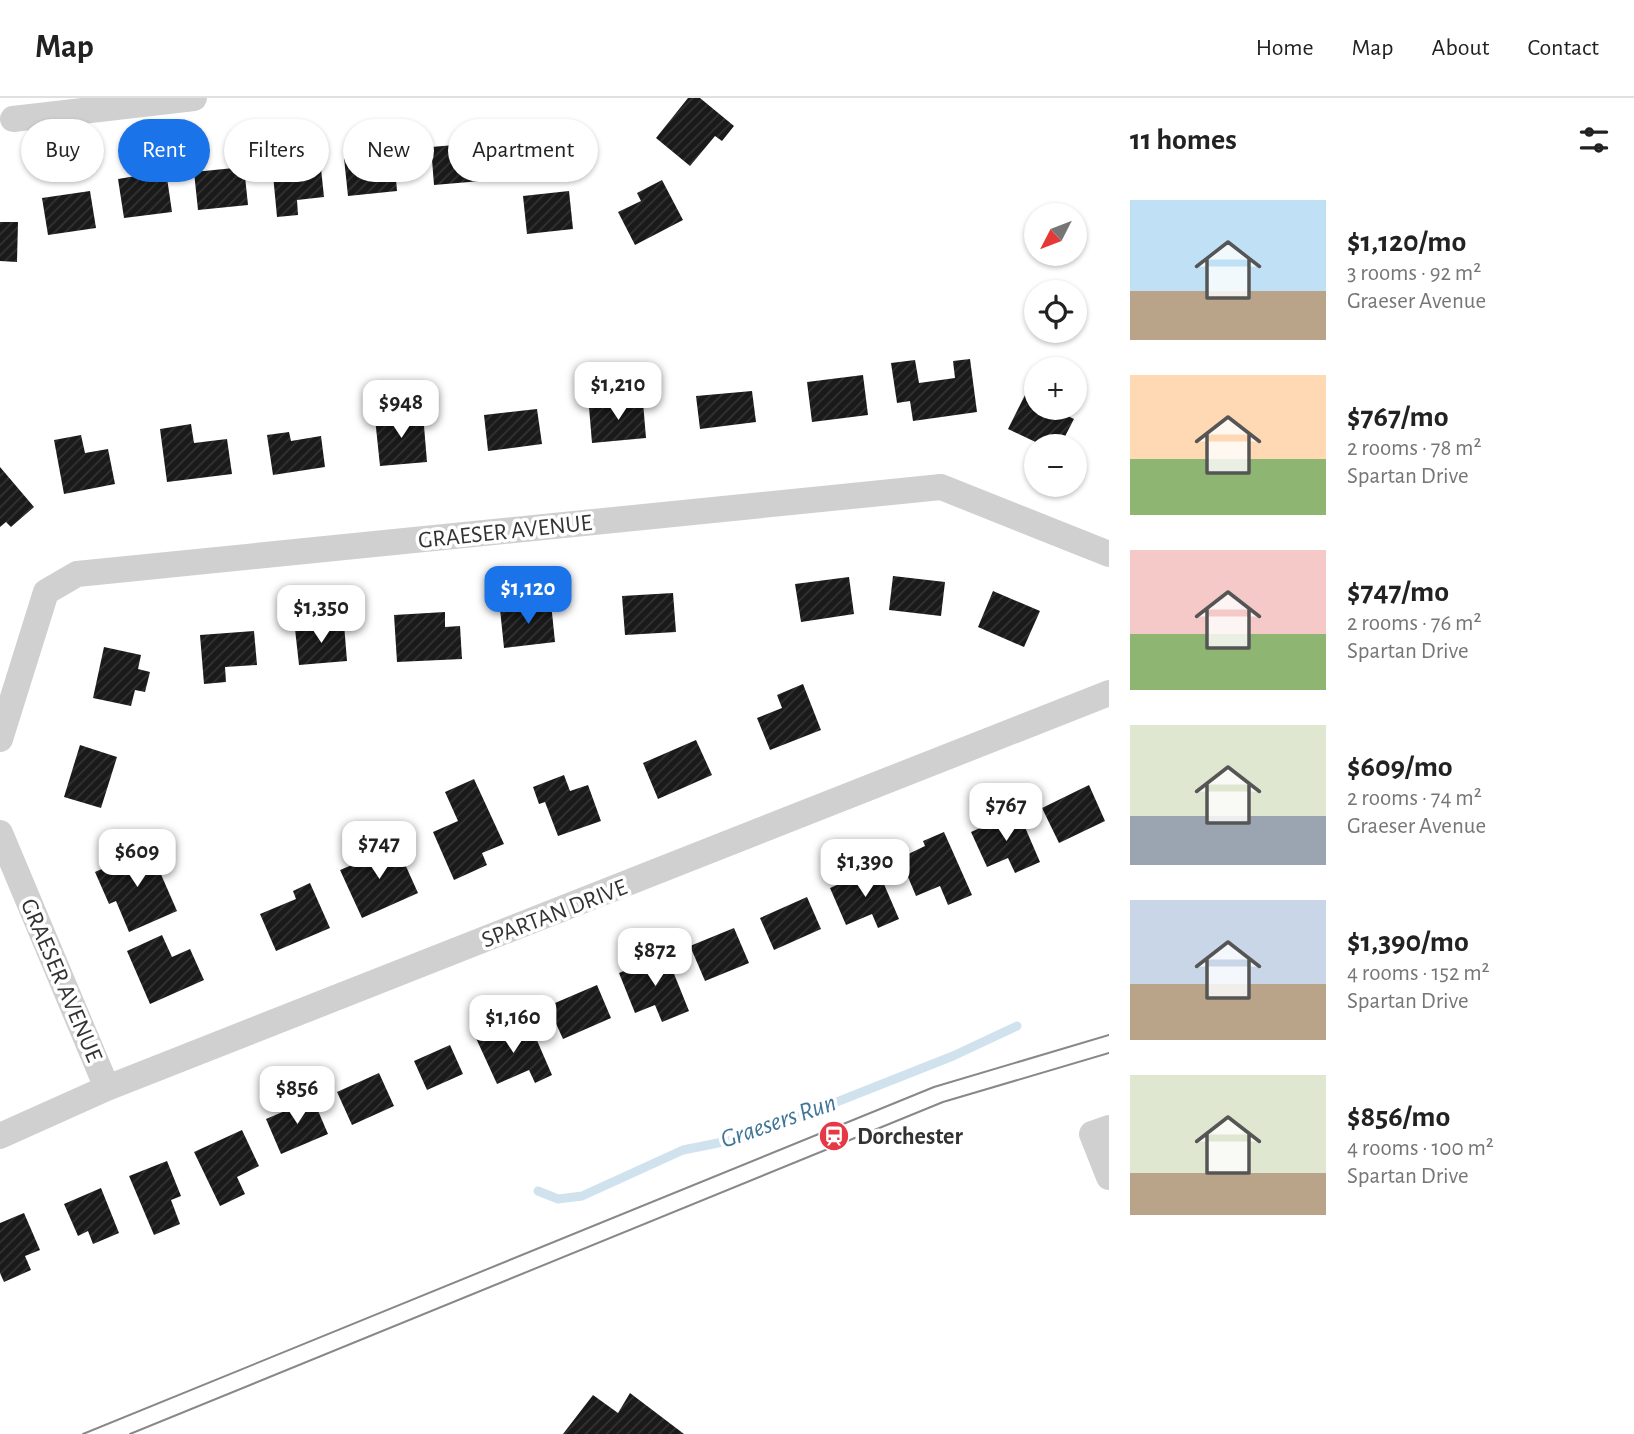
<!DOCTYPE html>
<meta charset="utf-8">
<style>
body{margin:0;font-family:"Alegreya Sans",sans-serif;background:#f2f2f2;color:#222;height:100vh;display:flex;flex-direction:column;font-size:26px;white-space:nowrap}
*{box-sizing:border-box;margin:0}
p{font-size:23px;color:#767676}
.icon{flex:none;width:38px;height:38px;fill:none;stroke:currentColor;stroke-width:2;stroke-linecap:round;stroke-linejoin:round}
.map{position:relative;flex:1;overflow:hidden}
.drawer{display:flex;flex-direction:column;background:#fff;width:525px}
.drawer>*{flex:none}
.banner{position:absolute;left:21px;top:21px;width:665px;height:63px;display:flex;gap:14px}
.needle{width:46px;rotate:228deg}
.controls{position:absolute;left:1024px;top:105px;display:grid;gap:14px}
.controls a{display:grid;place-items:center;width:63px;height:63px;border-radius:50%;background:#fff;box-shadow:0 2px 5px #0004;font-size:35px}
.price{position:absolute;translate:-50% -60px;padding:0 16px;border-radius:14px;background:#fff;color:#222;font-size:23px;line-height:46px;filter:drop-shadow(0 2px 4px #0008)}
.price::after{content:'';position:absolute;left:50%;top:42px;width:21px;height:16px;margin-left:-10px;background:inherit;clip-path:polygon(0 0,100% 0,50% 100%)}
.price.current{background:#1a73e8;color:#fff}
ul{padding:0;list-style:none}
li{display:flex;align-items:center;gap:21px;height:175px;padding:0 21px}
li span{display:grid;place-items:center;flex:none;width:196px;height:140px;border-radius:0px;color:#555}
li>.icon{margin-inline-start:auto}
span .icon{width:84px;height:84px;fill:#fffc;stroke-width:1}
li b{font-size:30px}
h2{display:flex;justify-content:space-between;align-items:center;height:84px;padding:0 21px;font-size:30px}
.chip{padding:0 24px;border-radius:32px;background:#fff;box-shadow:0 2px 5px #0004;font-size:24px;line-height:63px}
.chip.current{background:#1a73e8;color:#fff}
header{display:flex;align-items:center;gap:42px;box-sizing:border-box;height:98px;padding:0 35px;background:#fff;border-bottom:2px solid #e0e0e0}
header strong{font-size:33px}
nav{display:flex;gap:38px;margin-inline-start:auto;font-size:24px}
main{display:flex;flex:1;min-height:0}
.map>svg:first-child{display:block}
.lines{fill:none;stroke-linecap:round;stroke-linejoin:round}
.stream{stroke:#cfe2ee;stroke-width:9}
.building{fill:url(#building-hatch)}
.street{stroke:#d0d0d0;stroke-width:26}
.tram{stroke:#888;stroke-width:2}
.labels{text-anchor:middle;stroke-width:7;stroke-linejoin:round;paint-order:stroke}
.street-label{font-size:24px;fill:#333;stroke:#fff}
.poi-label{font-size:24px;font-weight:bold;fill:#333;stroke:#fff;text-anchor:start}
.water-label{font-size:26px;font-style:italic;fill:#3f7597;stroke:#fff}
</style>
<header>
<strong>Map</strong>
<nav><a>Home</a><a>Map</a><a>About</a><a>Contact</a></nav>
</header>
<main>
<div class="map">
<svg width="1109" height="1336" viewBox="0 0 1109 1336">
<defs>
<pattern id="building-hatch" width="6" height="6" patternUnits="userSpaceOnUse" patternTransform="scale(1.75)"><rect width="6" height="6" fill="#1a1a1a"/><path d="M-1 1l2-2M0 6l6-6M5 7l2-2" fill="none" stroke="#333"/></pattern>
</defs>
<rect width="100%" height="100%" fill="#fff"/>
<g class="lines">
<path class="stream" d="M538,1093L558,1101L582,1098L683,1052L748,1039L953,958L1017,928"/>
</g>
<path class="building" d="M688,0H700L734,28L722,43L715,38L690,68L656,40Z
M478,45L481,83L434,87L431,49Z
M394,56L397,93L348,98L344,60Z
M320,61L324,99L297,102L298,117L277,119L272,66Z
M244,69L248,107L198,112L194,74Z
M166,73L172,114L124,120L118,81Z
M662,82L683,122L635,147L618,114L641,103L637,95Z
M90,93L96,130L48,137L42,100Z
M569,93L573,131L527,136L523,98Z
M0,124H18L17,164L0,163Z
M970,261L977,314L913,323L910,303L897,305L891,265L915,262L919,285L955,280L953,263Z
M863,277L868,317L812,324L807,284Z
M752,293L756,324L700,331L696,298Z
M1025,297L1036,302V310H1051L1074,321L1060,348H1044L1008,331Z
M643,304L646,340L592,345L589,309Z
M537,311L542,346L488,353L484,317Z
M423,316L427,364L380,368L375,320Z
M191,326L194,345L227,341L232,376L167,384L160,331Z
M289,334L291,343L321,338L325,369L273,377L267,337Z
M81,337L85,355L108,351L115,386L64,396L54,342Z
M0,369L34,409L11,429L6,424L0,429Z
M893,478L945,484L941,518L889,512Z
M849,479L854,516L801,524L795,486Z
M993,493L1040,513L1024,549L978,529Z
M673,495L676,534L625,537L622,498Z
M551,505L555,544L504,550L500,511Z
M445,514V529L460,528L462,561L397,564L394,517Z
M344,526L347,563L299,567L295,531Z
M254,533L257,567L225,569L226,584L204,586L200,537Z
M104,549L141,557L138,571L150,574L145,594L135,592L131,608L93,600Z
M803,586L821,632L770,652L757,620L782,610L777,597Z
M696,642L712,677L658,701L643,665Z
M80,647L117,659L101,710L64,699Z
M564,677L570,693L588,687L601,723L558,738L545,704L539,706L533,689Z
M474,681L504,746L482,755L487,767L454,782L433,734L458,723L445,694Z
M1089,687L1105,723L1059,745L1042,710Z
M1018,713L1040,764L1015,775L1008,760L987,769L971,734Z
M944,734L972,797L948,807L940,788L916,798L900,760L925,748L923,743Z
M395,744L418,795L362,820L340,772L371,759L370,755Z
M149,749L177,813L129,834L116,803L109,806L95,774Z
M877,770L899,821L878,830L872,816L846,827L830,790Z
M310,785L330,830L276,853L260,816L296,801L293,793Z
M807,799L821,831L774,852L760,820Z
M734,830L749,865L705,883L690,848Z
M162,837L172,859L190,851L204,882L150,906L127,853Z
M666,856L689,913L662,924L655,907L635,915L619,875Z
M597,887L611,920L563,941L548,908Z
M502,926L509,941L532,931L552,977L535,985L529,972L497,986L475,938Z
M450,947L463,976L427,992L414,963Z
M379,975L394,1008L352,1027L337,994Z
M313,1001L328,1036L281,1056L266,1021Z
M242,1032L259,1068L237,1079L245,1096L220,1108L194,1054Z
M167,1063L181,1098L171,1102L180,1126L154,1137L129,1078Z
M101,1090L119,1135L93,1146L88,1133L78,1138L64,1106Z
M24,1115L40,1152L25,1158L31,1172L4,1184L0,1175V1125Z
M630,1295L684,1336H563L593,1297L618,1315Z"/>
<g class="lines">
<path class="street" d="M13,21L194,0
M0,641L46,494L77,476L941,389L1109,456
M0,735L107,990
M1109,1030L1092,1036L1109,1079
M0,1038L107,990L1109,595"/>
<path class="tram" d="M83,1336L934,989L1109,937
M130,1336L943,1004L1109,955"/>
</g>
<defs>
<g id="station-disc" transform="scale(1.575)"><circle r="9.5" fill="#e63946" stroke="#fff"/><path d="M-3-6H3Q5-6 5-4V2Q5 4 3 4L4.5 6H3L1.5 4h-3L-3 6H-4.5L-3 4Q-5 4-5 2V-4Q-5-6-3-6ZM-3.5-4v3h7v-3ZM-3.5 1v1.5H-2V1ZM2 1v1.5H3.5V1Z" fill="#fff"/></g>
</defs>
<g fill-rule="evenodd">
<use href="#station-disc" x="834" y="1038"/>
</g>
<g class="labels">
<g class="street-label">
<text transform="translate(505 433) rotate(-6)" y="8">GRAESER AVENUE</text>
<text transform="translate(554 815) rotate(-21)" y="8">SPARTAN DRIVE</text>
<text transform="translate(62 882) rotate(67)" y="8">GRAESER AVENUE</text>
</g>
<g class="poi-label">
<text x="857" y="1046">Dorchester</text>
</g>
<g class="water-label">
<text transform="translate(778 1022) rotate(-19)" y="9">Graesers Run</text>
</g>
</g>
</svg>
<div class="controls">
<a><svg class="needle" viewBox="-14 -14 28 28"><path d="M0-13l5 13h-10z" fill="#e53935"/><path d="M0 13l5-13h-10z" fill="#767676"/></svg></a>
<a><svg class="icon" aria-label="locate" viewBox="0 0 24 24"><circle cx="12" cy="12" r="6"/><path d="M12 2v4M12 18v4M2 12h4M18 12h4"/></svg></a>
<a>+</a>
<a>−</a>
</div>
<b class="price" style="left:618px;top:324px">$1,210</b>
<b class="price" style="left:401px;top:342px">$948</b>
<b class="price current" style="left:528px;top:528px">$1,120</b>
<b class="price" style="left:321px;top:547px">$1,350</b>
<b class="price" style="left:1006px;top:745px">$767</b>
<b class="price" style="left:379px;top:783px">$747</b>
<b class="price" style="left:137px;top:791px">$609</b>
<b class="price" style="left:865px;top:801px">$1,390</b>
<b class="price" style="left:655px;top:890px">$872</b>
<b class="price" style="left:513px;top:957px">$1,160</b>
<b class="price" style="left:297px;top:1028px">$856</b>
<div class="banner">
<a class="chip">Buy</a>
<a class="chip current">Rent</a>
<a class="chip">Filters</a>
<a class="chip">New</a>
<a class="chip">Apartment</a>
</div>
</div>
<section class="drawer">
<h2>11 homes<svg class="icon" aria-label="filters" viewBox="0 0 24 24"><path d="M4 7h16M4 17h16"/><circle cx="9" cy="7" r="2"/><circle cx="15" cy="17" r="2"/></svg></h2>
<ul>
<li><span style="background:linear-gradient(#bfe0f5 65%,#b9a48a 0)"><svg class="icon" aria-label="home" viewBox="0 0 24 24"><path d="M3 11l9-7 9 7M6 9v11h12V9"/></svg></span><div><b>$1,120/mo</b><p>3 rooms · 92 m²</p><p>Graeser Avenue</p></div></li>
<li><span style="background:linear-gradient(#ffd9b3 60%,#8fb573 0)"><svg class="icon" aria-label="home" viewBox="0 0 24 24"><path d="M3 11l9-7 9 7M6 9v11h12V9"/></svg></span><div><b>$767/mo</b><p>2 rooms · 78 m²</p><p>Spartan Drive</p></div></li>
<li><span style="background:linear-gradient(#f6c9c9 60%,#8fb573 0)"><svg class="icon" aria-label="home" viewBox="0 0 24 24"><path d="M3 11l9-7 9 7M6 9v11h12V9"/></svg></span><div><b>$747/mo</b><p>2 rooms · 76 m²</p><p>Spartan Drive</p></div></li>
<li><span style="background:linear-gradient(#dfe7d0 65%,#9aa5b1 0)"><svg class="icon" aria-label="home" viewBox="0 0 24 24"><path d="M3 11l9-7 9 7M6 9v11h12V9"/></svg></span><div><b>$609/mo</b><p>2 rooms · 74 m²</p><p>Graeser Avenue</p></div></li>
<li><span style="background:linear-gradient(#c9d6e8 60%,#b9a48a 0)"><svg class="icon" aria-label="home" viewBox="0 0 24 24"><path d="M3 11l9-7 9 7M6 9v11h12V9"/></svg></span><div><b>$1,390/mo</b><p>4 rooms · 152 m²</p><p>Spartan Drive</p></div></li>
<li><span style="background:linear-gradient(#dfe7d0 70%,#b9a48a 0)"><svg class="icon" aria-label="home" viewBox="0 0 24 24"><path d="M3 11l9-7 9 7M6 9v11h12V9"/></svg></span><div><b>$856/mo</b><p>4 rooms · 100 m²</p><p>Spartan Drive</p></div></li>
</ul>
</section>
</main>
